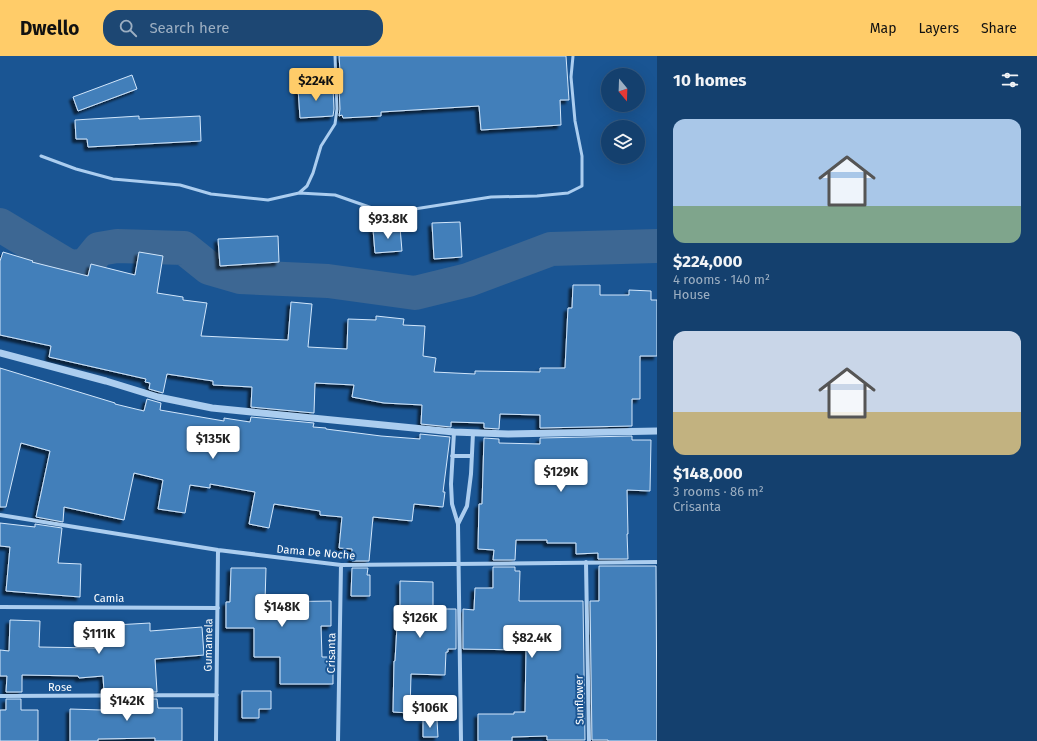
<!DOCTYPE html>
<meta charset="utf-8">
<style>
body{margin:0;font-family:"Fira Sans",sans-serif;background:#1d4773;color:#f1f3f6;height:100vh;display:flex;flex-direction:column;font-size:15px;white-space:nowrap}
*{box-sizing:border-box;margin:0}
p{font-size:13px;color:#9dafc2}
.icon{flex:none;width:22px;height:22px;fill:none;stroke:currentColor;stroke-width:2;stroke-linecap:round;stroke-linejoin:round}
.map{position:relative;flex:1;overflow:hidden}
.sheet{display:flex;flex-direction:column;background:#14406e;width:380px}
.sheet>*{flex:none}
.needle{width:26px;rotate:161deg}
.tools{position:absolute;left:601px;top:12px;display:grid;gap:8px}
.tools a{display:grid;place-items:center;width:44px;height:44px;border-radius:50%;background:#14406e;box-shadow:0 4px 16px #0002,0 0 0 1px #335981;font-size:20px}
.price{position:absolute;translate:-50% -34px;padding:0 9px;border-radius:4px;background:#fff;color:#222;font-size:13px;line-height:26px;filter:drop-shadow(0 1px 2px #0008)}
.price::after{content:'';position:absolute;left:50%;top:24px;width:12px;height:9px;margin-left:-6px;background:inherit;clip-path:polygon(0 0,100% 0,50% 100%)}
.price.current{background:#ffcc69;color:#111}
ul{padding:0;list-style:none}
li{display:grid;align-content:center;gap:8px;height:212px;padding:0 16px}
li span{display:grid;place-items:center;height:124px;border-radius:12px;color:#555}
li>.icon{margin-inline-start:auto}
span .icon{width:72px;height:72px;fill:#fffc;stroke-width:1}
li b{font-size:17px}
h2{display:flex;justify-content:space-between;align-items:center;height:48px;padding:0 16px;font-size:17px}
header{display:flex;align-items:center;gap:24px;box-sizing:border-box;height:56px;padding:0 20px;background:#ffcc69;color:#111}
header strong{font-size:19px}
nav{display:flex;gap:22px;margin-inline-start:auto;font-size:14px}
.search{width:280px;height:36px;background:#1d4773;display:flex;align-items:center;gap:10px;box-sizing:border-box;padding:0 14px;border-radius:16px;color:#9dafc2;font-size:15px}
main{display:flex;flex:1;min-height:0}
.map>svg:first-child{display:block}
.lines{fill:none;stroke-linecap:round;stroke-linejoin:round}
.river{stroke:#3d6793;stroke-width:34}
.building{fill:#437fba;stroke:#d1e6fb;filter:url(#shadow)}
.service{stroke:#abcdef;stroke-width:3}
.minor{stroke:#abcdef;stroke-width:4}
.tertiary{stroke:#abcdef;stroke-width:7}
.labels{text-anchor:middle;stroke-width:4;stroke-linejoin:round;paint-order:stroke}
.street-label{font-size:11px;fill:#fff;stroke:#1a5593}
</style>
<header>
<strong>Dwello</strong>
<div class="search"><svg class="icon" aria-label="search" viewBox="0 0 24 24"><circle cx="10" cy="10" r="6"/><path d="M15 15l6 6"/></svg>Search here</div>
<nav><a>Map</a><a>Layers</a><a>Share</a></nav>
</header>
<main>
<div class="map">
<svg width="657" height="685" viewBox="0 0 657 685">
<defs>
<filter id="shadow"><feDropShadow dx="-3.5" dy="3.5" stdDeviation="1" flood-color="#0009"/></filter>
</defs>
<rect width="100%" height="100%" fill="#1a5593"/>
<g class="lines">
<path class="river" d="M0,169L70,211L86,209L99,193L117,190L184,192L209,212L240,221L328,225L415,237L468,224L551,193L657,190"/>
</g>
<path class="building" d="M339,0H566L569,44H560L561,69L481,74L479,50L381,56V60L343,62L342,59L339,60L340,53L339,29H341Z
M132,19L137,33L78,55L73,41Z
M333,30L334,53L333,60L300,62L298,32Z
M139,60V63L200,60L201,85L88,91L87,83H76L75,64Z
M460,166L462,201L434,203L432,167Z
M400,171L402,195L375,197L373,173Z
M278,180L279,206L220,210L218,183Z
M3,196L33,205L32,206L88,220L91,208L135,219L139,196L163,200L157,237L183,241V244L207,247L201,280L288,284L291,246L312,248L308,291L347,293L348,263L376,264V260L404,263L403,269L425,270L423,300L436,302L434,316L475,318V315L540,316V312H565L568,252H572L573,229H600V239H629V234L651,235V244H657V300H640V343H632V370L540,372V359L500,358L499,373L484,372V367L451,366V371L421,368L422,349L384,347L352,341L354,329L315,327L314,357L251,351L252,331L213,329V325L167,318L163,337L149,333L150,327L145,326L146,323L49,301L51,290L0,279V205Z
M0,312L115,347V348L144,355L147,343L161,347L160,354L224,365V362L250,366L251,361L314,367L313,371L326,372V373L381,380L420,383V378L450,381L443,436H445L443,451L414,448L412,465L373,461L369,505H352V493L339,492L342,461L320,459V455L274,448L269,472L249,468L255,436L210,428V432L190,429L185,457L158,453L163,424L134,417L124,464L64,451L63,466L36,461L50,395L21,387L6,451H0Z
M632,380V384H651L650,435L627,434L628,478H627L628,503H598V497L576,498V487H547V484H516L515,504H493L494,494L478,493L479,448H482L484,382L499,383V387L540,388V382Z
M0,467L35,471V468L62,472L58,507L81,508L80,541L6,535L10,491L0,490Z
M599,510H656L657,685H608V684H592L590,545H599Z
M493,511H515V515H520L519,545H583L585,684H547V680L512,681V685H478V658H514V656H525L526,594L463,593V553L474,554L475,532H493Z
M231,512H266L265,546L331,545V570H321L322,601H333V628H280V601H254V572H226V546H230Z
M352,512H368L367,519H370V540H351Z
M400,525L433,526V553H456V593H448V596H446L445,619L411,618L410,657L393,656L394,605H395L398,552H400Z
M10,564L40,565L39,591L95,592L94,568L115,567V569L150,567V575L202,571L204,599L155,603L157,636H104L103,620L79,622L78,620L22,619V636H6L7,620H0V594L9,595Z
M242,635H271V653H259V662H242Z
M6,643H21V654H38V685H0V654H6Z
M104,643H157L158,652H182V685H155V682L98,683V685H70V653L101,654L105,653Z
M423,664H437L438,681H423Z"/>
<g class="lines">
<path class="service" d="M41,100L76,113L113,123L180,129L211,138L268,144L299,137L335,139L375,153L408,154L491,141L537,140L568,137L582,130V100L575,65L571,21L573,0
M299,137L307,130L313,117L321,90L335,68L337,53L335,0"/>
<path class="minor" d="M454,376L451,428L452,448L458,468L461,685
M452,400H472
M0,459L218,494L341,509L657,506
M458,468L467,450L471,418L473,377
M586,506L589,685
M0,551L218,552
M0,640L217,639
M216,685L218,494
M338,685L341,509"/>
<path class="tertiary" d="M0,297L106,325L158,341L212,352L454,376L508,378L657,375"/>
</g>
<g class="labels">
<g class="street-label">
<text transform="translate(316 496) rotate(5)" y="4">Dama De Noche</text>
<text x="109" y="546">Camia</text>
<text transform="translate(208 589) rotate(-89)" y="4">Gumamela</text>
<text transform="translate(331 597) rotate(-89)" y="4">Crisanta</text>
<text x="60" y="635">Rose</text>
<text transform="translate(579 644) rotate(-91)" y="4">Sunflower</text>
</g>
</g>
</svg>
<div class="tools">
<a><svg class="needle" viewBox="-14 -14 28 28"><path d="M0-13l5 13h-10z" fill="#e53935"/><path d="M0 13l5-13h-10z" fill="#9dafc2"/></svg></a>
<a><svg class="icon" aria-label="layers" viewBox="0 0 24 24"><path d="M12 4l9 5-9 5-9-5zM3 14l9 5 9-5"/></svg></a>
</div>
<b class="price current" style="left:316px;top:46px">$224K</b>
<b class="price" style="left:388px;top:184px">$93.8K</b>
<b class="price" style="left:213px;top:404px">$135K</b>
<b class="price" style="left:561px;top:437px">$129K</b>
<b class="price" style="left:282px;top:572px">$148K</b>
<b class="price" style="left:420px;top:583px">$126K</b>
<b class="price" style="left:99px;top:599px">$111K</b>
<b class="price" style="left:532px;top:603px">$82.4K</b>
<b class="price" style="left:127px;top:666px">$142K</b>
<b class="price" style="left:430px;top:673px">$106K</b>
</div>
<section class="sheet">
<h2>10 homes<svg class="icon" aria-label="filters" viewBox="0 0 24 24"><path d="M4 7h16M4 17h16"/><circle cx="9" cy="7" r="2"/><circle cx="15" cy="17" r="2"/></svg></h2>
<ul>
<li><span style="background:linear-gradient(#a9c7e8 70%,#7fa58c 0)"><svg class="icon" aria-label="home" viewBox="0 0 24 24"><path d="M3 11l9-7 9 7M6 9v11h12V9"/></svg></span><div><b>$224,000</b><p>4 rooms · 140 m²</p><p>House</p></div></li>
<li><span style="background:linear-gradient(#c9d6e8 65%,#c2b280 0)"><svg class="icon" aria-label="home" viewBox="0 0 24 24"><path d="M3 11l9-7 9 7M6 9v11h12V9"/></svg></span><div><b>$148,000</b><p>3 rooms · 86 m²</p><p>Crisanta</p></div></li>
</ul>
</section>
</main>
